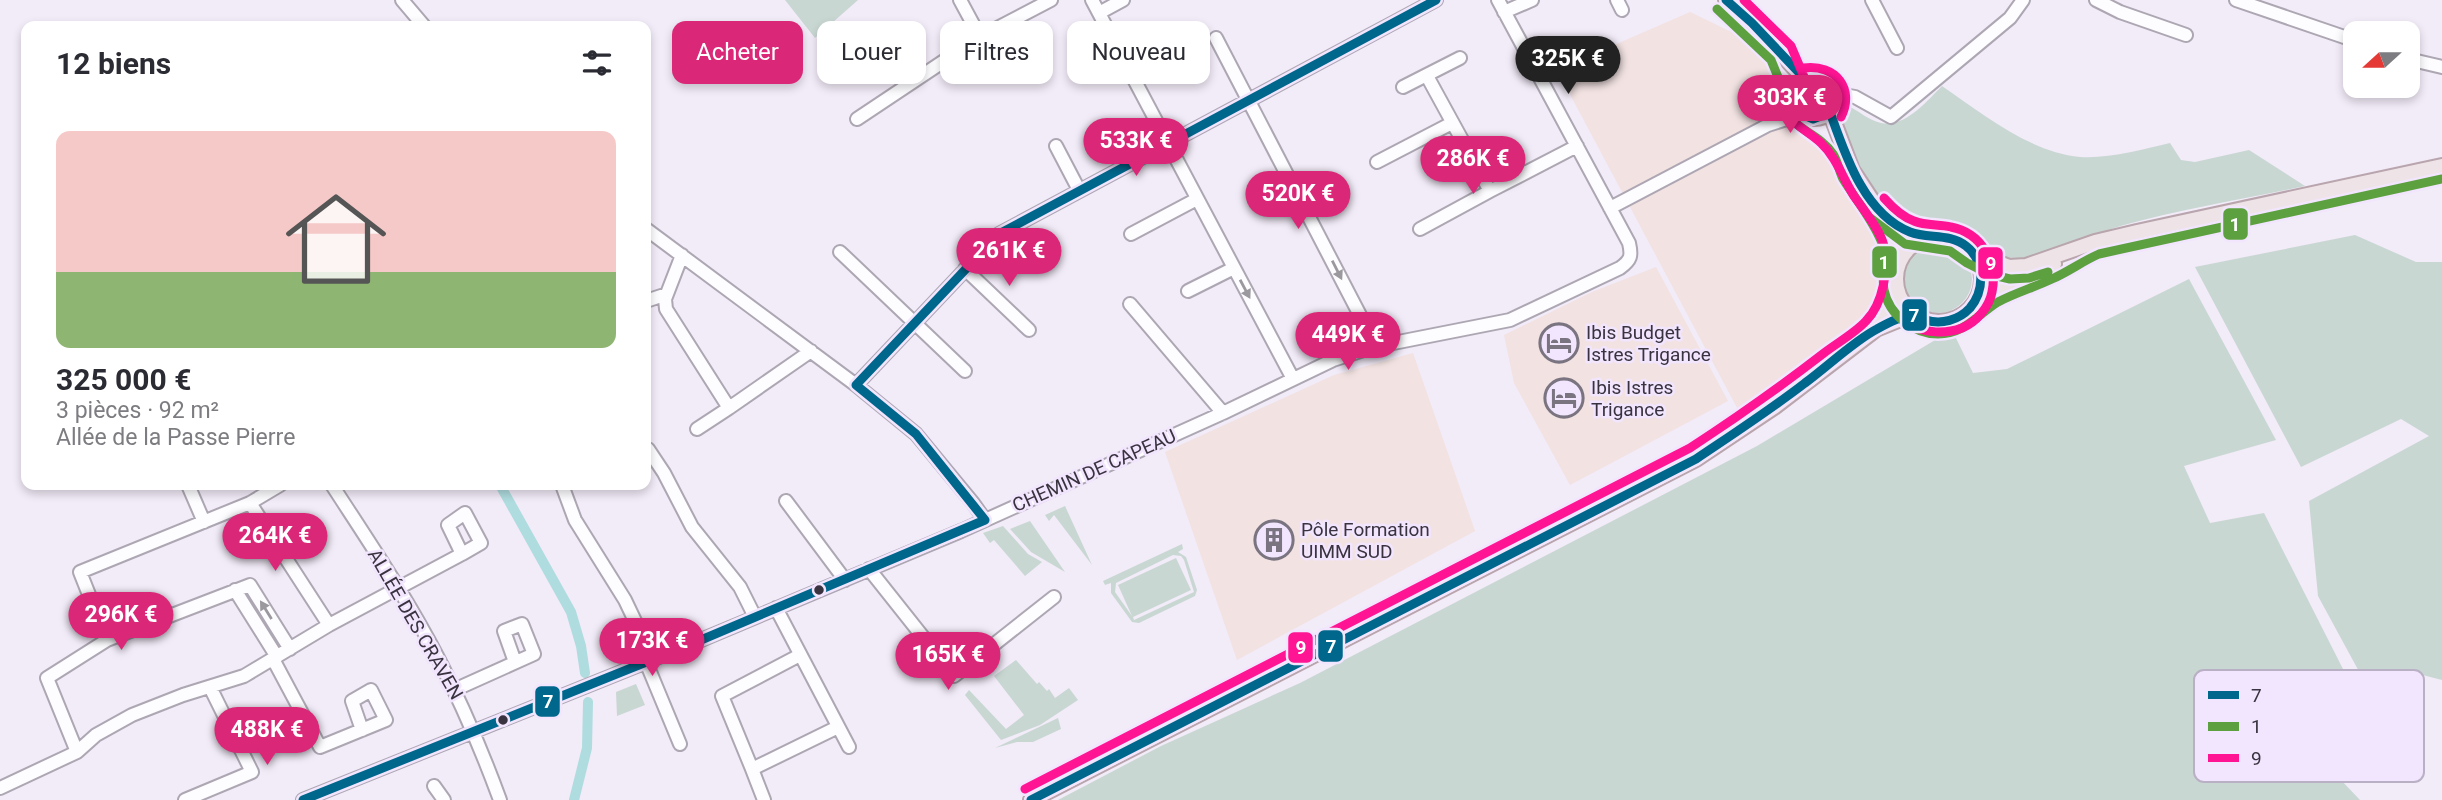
<!DOCTYPE html>
<html lang="fr">
<meta charset="utf-8">
<style>
body{margin:0;font-family:Roboto,sans-serif;background:#f2f2f3;color:#2b2b33;height:100vh;display:flex;flex-direction:column;font-size:26px;white-space:nowrap}
*{box-sizing:border-box;margin:0}
p{font-size:23px;color:#7c7c81}
.icon{flex:none;width:38px;height:38px;fill:none;stroke:currentColor;stroke-width:2;stroke-linecap:round;stroke-linejoin:round}
.map{position:relative;flex:1;overflow:hidden}
.details{position:absolute;left:21px;top:21px;width:630px;height:469px;display:flex;flex-direction:column;background:#fff;border-radius:14px;box-shadow:0 4px 10px #0003}
.details>*{flex:none}
.top-card{position:absolute;left:672px;top:21px;width:665px;height:63px;display:flex;gap:14px}
.needle{width:46px;rotate:249deg}
.fabs{position:absolute;left:2343px;top:21px;display:grid;gap:14px}
.fabs a{display:grid;place-items:center;width:77px;height:77px;border-radius:14px;background:#fff;box-shadow:0 4px 10px #0003;font-size:35px}
.price{position:absolute;translate:-50% -60px;padding:0 16px;border-radius:24px;background:#db2777;color:#fff;font-size:23px;line-height:46px;filter:drop-shadow(0 2px 4px #0008)}
.price::after{content:'';position:absolute;left:50%;top:42px;width:21px;height:16px;margin-left:-10px;background:inherit;clip-path:polygon(0 0,100% 0,50% 100%)}
.price.current{background:#222;color:#fff}
ul{padding:0;list-style:none}
li{display:grid;align-content:center;gap:14px;height:371px;padding:0 35px}
li+li{border-top:2px solid #e1e1e2}
li span{display:grid;place-items:center;height:217px;border-radius:14px;color:#555}
li>.icon{margin-inline-start:auto}
span .icon{width:126px;height:126px;fill:#fffc;stroke-width:1}
li b{font-size:30px}
h2{display:flex;justify-content:space-between;align-items:center;height:84px;padding:0 35px;font-size:30px}
.pill{padding:0 24px;border-radius:14px;background:#fff;box-shadow:0 4px 10px #0003;font-size:24px;line-height:63px}
.pill.current{background:#db2777;color:#fff}
.map>svg:first-child{display:block}
.commercial{fill:#f2e2e2}
.green{fill:#c9d7d3;fill-rule:evenodd}
.lines{fill:none;stroke-linecap:round;stroke-linejoin:round}
.canal{stroke:#afdcdf;stroke-width:10}
.minor-casing{stroke:#ada7b3;stroke-width:16}
.major-casing{stroke:#b9a5ad;stroke-width:18}
.minor{stroke:#fdfcfe;stroke-width:12}
.major{stroke:#eee4e7;stroke-width:14}
.bus-1-casing{stroke:#f2e5fe;stroke-width:14}
.bus-2-casing{stroke:#f2e5fe;stroke-width:14}
.bus-3-casing{stroke:#f2e5fe;stroke-width:14}
.bus-1{stroke:#00678c;stroke-width:9}
.bus-2{stroke:#5da040;stroke-width:9}
.bus-3{stroke:#ff1493;stroke-width:9}
.oneway{fill:#9b989e}
.bus-dot{fill:#39333f;stroke:#f2e5fe;stroke-width:2.5}
.labels{text-anchor:middle;stroke-width:5;stroke-linejoin:round;paint-order:stroke}
.poi-label{font-size:19px;fill:#39333f;stroke:#f2e5fe;text-anchor:start}
.street-label{font-size:19px;fill:#39333f;stroke:#f2e5fe}
.key{fill:#f2e5fe;stroke:#bab0c5;stroke-width:2}
.key-label{font-size:19px;fill:#39333f}
.line-badge{stroke:#f2e5fe;stroke-width:2.5}
.badge-label{font-size:19px;text-anchor:middle;font-weight:bold;fill:#fff}
</style>
<div class="map">
<svg width="2442" height="800" viewBox="0 0 2442 800">
<rect width="100%" height="100%" fill="#f2ebf8"/>
<path class="commercial" d="M1690,12L1748,40L1790,93L1827,155L1877,227L1890,253L1884,295L1874,319L1743,419L1557,70Z
M1656,267L1728,401L1570,485L1514,383L1504,335L1592,292Z
M1413,353L1475,531L1237,660L1165,452L1334,375Z"/>
<path class="green" d="M785,0H858L815,38Z
M1942,86C1983,114 2029,152 2080,157C2108,159 2144,149 2170,143L2181,160L2195,162L2249,150L2305,186C2245,199 2183,209 2124,225C2088,235 2050,260 2013,258C1981,256 1980,234 1959,227C1955,225 1949,223 1944,223C1931,222 1922,229 1908,223C1875,207 1849,146 1836,114L1841,106L1847,105C1857,110 1870,121 1881,123C1905,128 1927,101 1942,86Z
M2355,235L2416,262H2442V680L2411,672L2368,688L2318,596L2309,501L2429,436L2401,419L2301,467L2195,267Z
M1904 279a34 34 0 1 1 68 0a34 34 0 1 1-68 0Z
M2189,279L2276,440L2184,466L2210,523L2264,513L2344,671L2299,707L2297,734L2360,800H1058L1161,746L1300,683L1757,446L1952,330L1973,373L2007,369Z
M1065,506L1092,565L1054,515L1049,521L1045,515Z
M1030,521L1065,572L1031,552L1010,529Z
M1003,526L1028,554L1042,562L1025,576L994,540L990,543L983,533Z
M1182,544L1183,549L1178,552L1186,557L1197,590L1195,596L1139,623L1132,622L1111,593V583L1105,585L1103,581ZM1173,555L1181,556L1184,560L1194,592L1134,620L1133,617L1191,590L1176,558L1118,585L1132,616L1115,592L1116,583Z
M1016,660L1037,684L1039,682L1047,691L1049,689L1055,698L1069,688L1078,700L1040,725L1001,740L965,695L969,690L1006,729L1024,715L994,676Z
M636,684L645,705L617,716L616,692Z
M1058,718L1061,729L1033,742H1017L995,748Z"/>
<g class="lines">
<path class="canal" d="M500,485L571,612L581,646L585,673
M574,800L587,748L588,702"/>
<g class="minor-casing">
<path id="minor" d="M402,0L424,26
M960,0L980,37
M1092,0L1293,379
M1617,0L1622,10
M1872,0L1897,48
M2096,0L2120,12L2186,35
M2236,0L2356,41
M1504,12L1532,0
M1099,13L1123,0
M1216,38L1376,346
M2408,59L2442,67
M1427,76L1490,191L1577,146
M1403,87L1460,58
M1834,93L1855,97L1891,117L2010,18L2023,0
M857,119L980,37L1051,0
M1774,121L1795,103
M1056,146L1079,190
M1377,162L1452,123
M1610,208L1768,125L1802,114
M646,229L856,385L916,434L973,503L985,520
M1420,229L1490,191
M1131,234L1197,199
M840,252L965,371
M682,255L665,299L666,309L729,408L811,351
M965,269L1029,330
M1188,291L1234,268
M646,301L667,294
M1130,304L1223,413
M856,385L999,234L1436,0
M697,429L729,408
M648,449L664,473L692,527L740,587L755,617
M188,485L204,522
M332,485C369,542 407,598 438,658C462,704 482,751 500,800
M562,485L575,520L625,600L653,659
M786,501L845,580
M250,503L329,625
M869,569L954,676L1054,597
M235,590L277,657
M776,608L849,747
M107,640L80,572L250,503L280,485
M800,655L722,696L752,769L838,727
M273,659L320,747L386,720L371,690L352,701L362,730
M646,662L680,744
M454,690L534,654L522,624L504,631L515,662
M77,752L47,678L107,640L250,585L290,649
M752,769L764,800
M434,786L444,800
M0,788L77,752L96,735L132,715L183,695L244,676L329,625L462,554L481,543L465,513L448,525L462,554
M185,800L252,772L210,687
M303,800L701,640L961,531L1223,413L1333,360L1373,347L1510,320L1620,268C1631,260 1632,256 1629,243L1498,0"/>
</g>
<g class="major-casing">
<path id="major" d="M1726,0L1752,23L1806,80
M1795 98a20 20 0 1 1 40 0a20 20 0 1 1-40 0Z
M1830,112L1852,170L1879,211L1896,242L1897,266
M1884,214L1910,233L1931,236
M1896 279a43 43 0 1 1 86 0a43 43 0 1 1-86 0Z
M1973,253L2009,267L2026,266L2095,242L2137,232L2442,166
M1976,303L1991,292L2054,264
M1876,329L1892,302L1896,288
M1031,800L1696,459L1774,407L1876,329L1913,314"/>
</g>
<use href="#minor" class="minor"/>
<use href="#major" class="major"/>
<g class="bus-1-casing">
<path id="bus-1" d="M1726,0L1752,23L1806,80
M1796,89C1793,104 1798,114 1813,119L1830,112C1840,92 1828,77 1806,80
M856,385L999,234L1436,0
M856,385L916,434L985,520
M303,800L701,640L985,520
M1031,800L1696,459C1733,434 1770,410 1805,383C1827,367 1854,341 1877,329C1886,324 1902,316 1911,315C1916,314 1922,318 1926,320C1941,325 1959,320 1970,308C1985,290 1985,261 1966,246C1950,233 1928,239 1910,232C1864,214 1845,154 1830,112"/>
</g>
<g class="bus-2-casing">
<path id="bus-2" d="M1717,9L1771,60L1785,94
M1784,86C1775,128 1815,127 1833,154C1838,162 1839,171 1843,179C1856,200 1873,220 1882,243C1888,257 1881,275 1884,290C1889,315 1914,334 1938,334C1965,334 1977,315 1998,302C2015,293 2035,287 2052,279C2068,272 2083,261 2099,254L2442,179
M1869,217L1905,244L1950,251L1967,263L1989,274L2010,279L2029,278L2048,272"/>
</g>
<g class="bus-3-casing">
<path id="bus-3" d="M1744,0L1791,46L1807,84
M1804,68C1836,64 1855,89 1841,117
M1884,198C1892,207 1902,217 1914,221C1926,226 1939,224 1951,227C1982,233 1998,263 1992,292C1989,308 1976,322 1962,328C1943,335 1928,332 1909,326
M1025,789L1690,448C1736,418 1780,387 1824,353C1837,343 1855,333 1866,321C1883,304 1889,269 1884,246C1881,231 1863,209 1854,196C1842,177 1837,158 1821,143C1800,124 1777,120 1784,86"/>
</g>
<use href="#bus-1" class="bus-1"/>
<use href="#bus-2" class="bus-2"/>
<use href="#bus-3" class="bus-3"/>
</g>
<defs><path id="oneway-solid" d="M-6-.8H1V-3.2L6.5 0L1 3.2V.8H-6Z" transform="scale(1.75)"/></defs>
<g class="oneway">
<use href="#oneway-solid" transform="translate(1337 270) rotate(63)"/>
<use href="#oneway-solid" transform="translate(1245 289) rotate(62)"/>
<use href="#oneway-solid" transform="translate(266 610) rotate(-122)"/>
</g>
<defs>
<g id="hotel-ring" transform="scale(2.0125)"><circle r="9.5" fill="#f2e5fe" stroke="#7a7380" stroke-width="1.5"/><path d="M-6-4.5h1.5V1H6V5H4.5V3h-9V5H-6ZM-4 0a1.8 1.8 0 1 1 3.6 0ZM.5 0V-2.5h3Q6-2.5 6 0Z" fill="#7a7380"/></g>
<g id="building-ring" transform="scale(2.0125)"><circle r="9.5" fill="#f2e5fe" stroke="#7a7380" stroke-width="1.5"/><path d="M-4-6H4V6H1V3H-1V6H-4ZM-2.5-4.3h1.7v1.8h-1.7ZM.8-4.3h1.7v1.8H.8ZM-2.5-1h1.7V.8h-1.7ZM.8-1h1.7V.8H.8Z" fill="#7a7380"/></g>
</defs>
<g fill-rule="evenodd">
<use href="#hotel-ring" x="1559" y="343"/>
<use href="#hotel-ring" x="1564" y="398"/>
<use href="#building-ring" x="1274" y="540"/>
</g>
<g class="bus-dot">
<circle cx="819" cy="590" r="6"/>
<circle cx="503" cy="720" r="6"/>
</g>
<g class="labels">
<g class="poi-label">
<text x="1586" y="339">Ibis Budget<tspan x="1586" dy="22">Istres Trigance</tspan></text>
<text x="1591" y="394">Ibis Istres<tspan x="1591" dy="22">Trigance</tspan></text>
<text x="1301" y="536">Pôle Formation<tspan x="1301" dy="22">UIMM SUD</tspan></text>
</g>
<g class="street-label">
<text transform="translate(1094 470) rotate(-24)" y="7">CHEMIN DE CAPEAU</text>
<text transform="translate(416 624) rotate(60)" y="7">ALLÉE DES CRAVEN</text>
</g>
</g>
<rect x="2194" y="670" width="230" height="112" rx="10" class="key"/>
<rect x="2208" y="691" width="31" height="8" fill="#00678c"/>
<rect x="2208" y="722" width="31" height="9" fill="#5da040"/>
<rect x="2208" y="754" width="31" height="8" fill="#ff1493"/>
<g class="key-label">
<text x="2251" y="702">7</text>
<text x="2251" y="733">1</text>
<text x="2251" y="765">9</text>
</g>
<g class="line-badge">
<rect x="2222" y="207" width="27" height="34" rx="7" fill="#5da040"/>
<rect x="1871" y="245" width="27" height="34" rx="7" fill="#5da040"/>
<rect x="1977" y="246" width="27" height="34" rx="7" fill="#ff1493"/>
<rect x="1901" y="298" width="27" height="34" rx="7" fill="#00678c"/>
<rect x="1317" y="629" width="27" height="34" rx="7" fill="#00678c"/>
<rect x="1287" y="631" width="27" height="33" rx="7" fill="#ff1493"/>
<rect x="534" y="685" width="27" height="33" rx="7" fill="#00678c"/>
</g>
<g class="badge-label">
<text x="2235" y="231">1</text>
<text x="1884" y="269">1</text>
<text x="1991" y="270">9</text>
<text x="1914" y="322">7</text>
<text x="1331" y="653">7</text>
<text x="1301" y="654">9</text>
<text x="548" y="708">7</text>
</g>
</svg>
<div class="fabs">
<a><svg class="needle" viewBox="-14 -14 28 28"><path d="M0-13l5 13h-10z" fill="#e53935"/><path d="M0 13l5-13h-10z" fill="#7c7c81"/></svg></a>
</div>
<b class="price current" style="left:1568px;top:96px">325K €</b>
<b class="price" style="left:1790px;top:135px">303K €</b>
<b class="price" style="left:1136px;top:178px">533K €</b>
<b class="price" style="left:1473px;top:196px">286K €</b>
<b class="price" style="left:1298px;top:231px">520K €</b>
<b class="price" style="left:1009px;top:288px">261K €</b>
<b class="price" style="left:1348px;top:372px">449K €</b>
<b class="price" style="left:275px;top:573px">264K €</b>
<b class="price" style="left:121px;top:652px">296K €</b>
<b class="price" style="left:652px;top:678px">173K €</b>
<b class="price" style="left:948px;top:692px">165K €</b>
<b class="price" style="left:267px;top:767px">488K €</b>
<div class="top-card">
<a class="pill current">Acheter</a>
<a class="pill">Louer</a>
<a class="pill">Filtres</a>
<a class="pill">Nouveau</a>
</div>
<section class="details">
<h2>12 biens<svg class="icon" aria-label="filters" viewBox="0 0 24 24"><path d="M4 7h16M4 17h16"/><circle cx="9" cy="7" r="2"/><circle cx="15" cy="17" r="2"/></svg></h2>
<ul>
<li><span style="background:linear-gradient(#f6c9c9 65%,#8fb573 0)"><svg class="icon" aria-label="home" viewBox="0 0 24 24"><path d="M3 11l9-7 9 7M6 9v11h12V9"/></svg></span><div><b>325 000 €</b><p>3 pièces · 92 m²</p><p>Allée de la Passe Pierre</p></div></li>
</ul>
</section>
</div>
